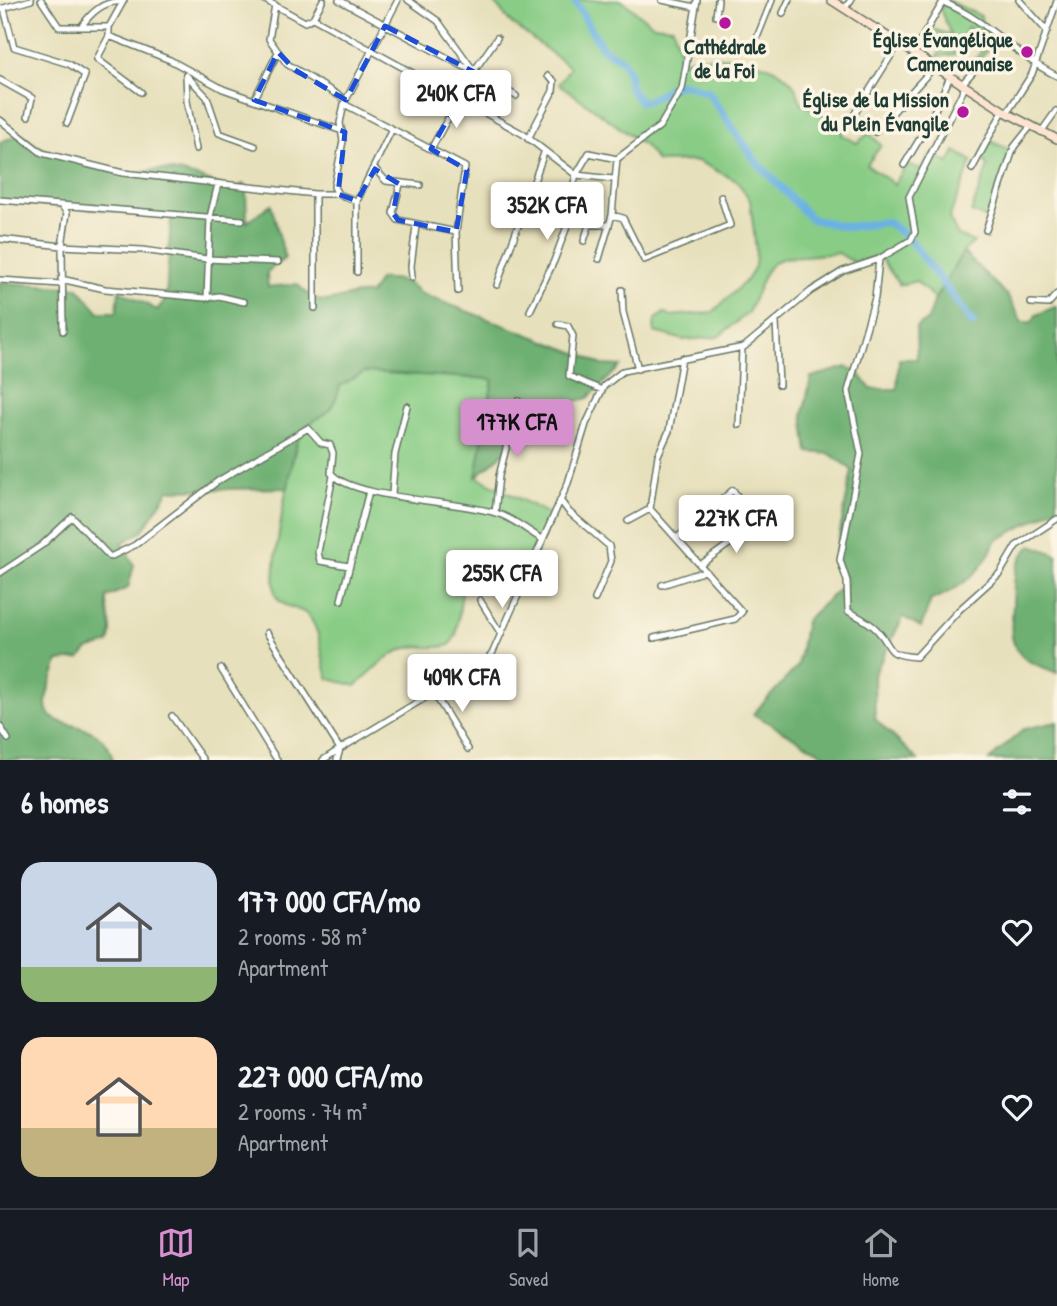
<!DOCTYPE html>
<meta charset="utf-8">
<style>
body{margin:0;font-family:"Patrick Hand",sans-serif;background:#242831;color:#f1f3f6;height:100vh;display:flex;flex-direction:column;font-size:26px;white-space:nowrap}
*{box-sizing:border-box;margin:0}
p{font-size:23px;color:#9ea1a6}
.icon{flex:none;width:38px;height:38px;fill:none;stroke:currentColor;stroke-width:2;stroke-linecap:round;stroke-linejoin:round}
.map{position:relative;height:760px;overflow:hidden}
.drawer{display:flex;flex-direction:column;background:#171b24;flex:1}
.drawer>*{flex:none}
.price{position:absolute;translate:-50% -60px;padding:0 16px;border-radius:7px;background:#fff;color:#222;font-size:23px;line-height:46px;filter:drop-shadow(0 2px 4px #0008)}
.price::after{content:'';position:absolute;left:50%;top:42px;width:21px;height:16px;margin-left:-10px;background:inherit;clip-path:polygon(0 0,100% 0,50% 100%)}
.price.on{background:#d690ce;color:#111}
ul{padding:0;list-style:none}
li{display:flex;align-items:center;gap:21px;height:175px;padding:0 21px}
li span{display:grid;place-items:center;flex:none;width:196px;height:140px;border-radius:21px;color:#555}
li>.icon{margin-inline-start:auto}
span .icon{width:84px;height:84px;fill:#fffc;stroke-width:1}
li b{font-size:30px}
h2{display:flex;justify-content:space-between;align-items:center;height:84px;padding:0 21px;font-size:30px}
.tab-bar{display:flex;justify-content:space-around;align-items:center;height:98px;border-top:2px solid #363941;background:#171b24;font-size:19px;color:#9ea1a6}
.tab-bar a{display:grid;justify-items:center;gap:4px}
.tab-bar .on{color:#d690ce}
.map>svg:first-child{display:block}
.green{fill:#88cc85;stroke:#54845c;stroke-width:2}
.forest{fill:#6eb072;stroke:#467653;stroke-width:2}
.lines{fill:none;stroke-linecap:round;stroke-linejoin:round}
.river{stroke:#6bb2e2;stroke-width:8}
.minor-casing{stroke:#657664;stroke-width:8}
.secondary-casing{stroke:#657664;stroke-width:10}
.minor{stroke:#fff;stroke-width:5}
.secondary{stroke:#fde4d1;stroke-width:7}
.marked{fill:none;stroke:#1d4ed8;stroke-width:5;stroke-dasharray:14 9;stroke-linejoin:round}
.poi-dot{fill:#b5179e;stroke:#fcf5e5;stroke-width:2.5}
.labels{text-anchor:middle;stroke-width:7;stroke-linejoin:round;paint-order:stroke}
.poi-label{font-size:21px;font-weight:bold;fill:#1f3d34;stroke:#fcf5e5;text-anchor:end}
</style>
<div class="map">
<svg width="1057" height="760" viewBox="0 0 1057 760">
<rect width="100%" height="100%" fill="#fcf5e5"/>
<filter id="ink" filterUnits="userSpaceOnUse"><feTurbulence type="fractalNoise" baseFrequency=".0143" numOctaves="2"/><feDisplacementMap in="SourceGraphic" scale="14" xChannelSelector="R" yChannelSelector="G"/><feConvolveMatrix kernelMatrix="1 2 1 2 8 2 1 2 1" color-interpolation-filters="sRGB"/></filter>
<filter id="wash" filterUnits="userSpaceOnUse"><feTurbulence type="fractalNoise" baseFrequency=".00686" numOctaves="4" result="noise"/><feDisplacementMap in="SourceGraphic" scale="28" xChannelSelector="R" yChannelSelector="G"/><feGaussianBlur stdDeviation="1.57" result="paint"/><feColorMatrix in="noise" values="0 0 0 0 0 0 0 0 0 0 0 0 0 0 0 0 0 1.4 0 .05"/><feComposite in="paint" operator="in"/></filter>
<g filter="url(#wash)">
<rect width="100%" height="100%" fill="#e7e0bc"/>
<path class="green" d="M492,0H621L653,25L673,27L682,61C712,52 771,56 793,84C797,89 799,98 802,104L844,123L842,135L857,143L869,133L881,145L867,165L894,184L907,165L922,169L931,153L949,163L955,151L972,161L949,218L958,236L974,242L963,252L935,299L916,281L900,285L879,256L855,263L838,253L783,258L773,263L765,273L748,313L718,337L684,340L654,332L655,320L664,313L671,316L713,312L748,279L755,266L756,250L750,200L737,181L698,161L657,162L645,146L559,84L570,67L511,23Z
M949,1L981,16L982,24L998,36L980,59L976,58L986,44L984,33L968,27L955,54L937,57L941,49L934,42L927,51L922,49V39L929,28L951,35L940,9Z
M988,140L1012,151L989,220L971,212L988,166L981,157Z
M365,372L493,379L477,477L553,516L526,571L521,565H507L474,554L466,563L456,635L450,645C433,650 424,645 412,647C390,650 371,672 356,686L329,679C320,659 323,636 310,618C302,606 283,610 276,596C268,580 291,451 301,433C313,412 333,415 340,386Z"/>
<path class="forest" d="M22,134C39,154 100,171 127,174C139,175 152,168 165,170C189,173 211,181 233,190L243,184L246,187L247,222L271,204L285,258L267,272L268,287L297,284C328,317 335,291 370,294L380,279C392,278 413,281 419,293L587,357L602,365L621,366L588,398L560,405L518,403L506,451L476,477L493,379L365,372L340,386C330,425 313,412 301,434C292,450 291,470 288,488L169,490L142,531L122,543L134,565L128,588L107,597C106,614 115,627 109,643L87,650L80,659L58,661C54,674 46,691 46,704C47,736 102,712 113,760H0V282L78,288L99,312H117L119,290L157,310L166,299L171,216L0,201V142Z
M963,252L1007,295L1022,322H1032L1036,315L1057,306V508L995,541C985,570 960,590 931,600L921,627L903,617L874,675L875,719L918,760H834L753,714L798,666L806,620L847,582L834,563L852,470L830,454L808,452L803,415L811,377L847,367L858,372L871,389H897L899,359H917L916,327L928,320L935,299Z
M1032,545L1057,555V673C1047,668 1030,664 1023,657C1007,641 1012,625 1013,605C1015,580 1011,564 1032,545Z
M1057,722V760H989L1024,729Z"/>
<g class="lines">
<path class="river" d="M574,0L603,49L621,59L628,71L631,90L641,102C658,100 665,86 682,84
M684,84L708,92L754,159L811,219L848,227L887,222L908,237L973,323"/>
</g>
</g>
<g filter="url(#ink)">
<g class="lines">
<g class="minor-casing">
<path id="minor" d="M41,0L59,27H109
M124,0L109,27V36L170,60L223,89L254,100
M265,0L305,22L313,18L523,134L576,175L613,179
M339,0L474,72
M408,0L438,21L474,71L431,149
M662,0L695,7
M1019,0L1047,31
M943,2C989,21 1014,55 1057,76
M275,5L269,39L287,64L346,100L344,104L465,167L456,232L458,291
M0,9L31,0
M4,9L14,47L69,64L85,75L67,123
M844,9L851,0
M783,13L789,0
M716,16L718,0
M313,18L323,0
M81,27C90,14 104,0 122,2
M758,35L772,0
M109,36L97,59L141,92
M497,38L474,71L516,96
M278,52L254,100L342,131
M913,53L944,0
M186,75L207,97L219,133L255,146
M186,75L187,101L196,149
M0,80L32,98L28,116
M961,85L980,64H988
M346,100L398,0
M344,104L340,123L343,141L334,187L338,194L357,201
M1007,113L1032,74L1057,1
M852,118L899,43
M0,120L42,153L123,173L315,194V308
M875,132L935,66
M1041,132L1056,111
M528,139L553,91L554,81L548,76
M904,165L928,125L950,77
M375,169L386,181L420,185
M972,169L1003,111
M400,185L393,213L398,220L456,232
M315,194H338
M0,200L242,220
M62,206L67,213L62,246L63,331
M612,215L623,218L644,260L730,225L721,197
M986,230L1014,147L1030,127
M0,239L62,246L142,250L207,259L278,262
M584,241L589,225H609
M599,259L612,215L617,159L660,126L682,89L697,0
M879,259L875,298L848,391L861,454L840,560L847,581L848,611C857,616 870,622 877,630C895,649 883,654 916,657L959,610L1000,573L1016,546L1057,519
M357,272V201L392,129
M412,277L411,266L416,226
M61,279L105,289L205,298L219,296L244,302
M0,280L61,284
M497,285L544,153
M622,290L623,312L638,369
M207,298L210,217L218,184
M1031,303L1048,304L1057,294
M530,311L554,261L569,221L568,208L576,175L589,153L617,159
M776,322L779,385
M558,324L568,326L573,336L569,376L602,390
M739,425L742,348
M333,476L318,552L320,561L349,566
M392,494L395,454L407,406
M560,500L569,512L609,546L611,561L595,599
M495,513L499,476L518,401
M628,521L650,509
M678,537L733,490L757,524L700,565
M0,573L42,545L72,517L110,557L135,545L218,481L308,428L321,443L330,445L333,453L331,473C351,499 463,501 499,514C514,519 528,531 542,539
M662,585L705,571
M341,600L369,491
M480,600L501,634
M267,633L340,749L323,760
M654,638L735,619L742,612L650,509L658,455L669,431L682,358
M221,669L277,760
M434,693L468,749
M172,716L203,760
M0,726L8,739
M337,760L340,749L486,661L492,654L568,483L586,424L604,386L623,371L744,347L811,291L843,271L879,259L911,240L915,232L909,197L965,87"/>
</g>
<g class="secondary-casing">
<path id="secondary" d="M831,0L1007,113L1057,139"/>
</g>
<use href="#minor" class="minor"/>
<use href="#secondary" class="secondary"/>
</g>
</g>
<path class="marked" d="M385,26L474,72L431,149L467,170L456,232L398,220L393,213L399,184L375,169L357,201L338,194L345,132L254,100L278,52L295,70L346,100Z"/>
<g class="poi-dot">
<circle cx="725" cy="23" r="7"/>
<circle cx="1027" cy="52" r="7"/>
<circle cx="963" cy="112" r="7"/>
</g>
<g class="labels">
<g class="poi-label">
<text x="1013" y="47">Église Évangélique<tspan x="1013" dy="24">Camerounaise</tspan></text>
<text x="725" y="54" text-anchor="middle">Cathédrale<tspan x="725" dy="24">de la Foi</tspan></text>
<text x="949" y="107">Église de la Mission<tspan x="949" dy="24">du Plein Évangile</tspan></text>
</g>
</g>
</svg>
<b class="price" style="left:456px;top:130px">240K CFA</b>
<b class="price" style="left:547px;top:242px">352K CFA</b>
<b class="price on" style="left:517px;top:459px">177K CFA</b>
<b class="price" style="left:736px;top:555px">227K CFA</b>
<b class="price" style="left:502px;top:610px">255K CFA</b>
<b class="price" style="left:462px;top:714px">409K CFA</b>
</div>
<section class="drawer">
<h2>6 homes<svg class="icon" aria-label="filters" viewBox="0 0 24 24"><path d="M4 7h16M4 17h16"/><circle cx="9" cy="7" r="2"/><circle cx="15" cy="17" r="2"/></svg></h2>
<ul>
<li><span style="background:linear-gradient(#c9d6e8 75%,#8fb573 0)"><svg class="icon" aria-label="home" viewBox="0 0 24 24"><path d="M3 11l9-7 9 7M6 9v11h12V9"/></svg></span><div><b>177 000 CFA/mo</b><p>2 rooms · 58 m²</p><p>Apartment</p></div><svg class="icon" aria-label="heart" viewBox="0 0 24 24"><path d="M12 20l-8-8c-3-5 5-10 8-4 3-6 11-1 8 4z"/></svg></li>
<li><span style="background:linear-gradient(#ffd9b3 65%,#c2b280 0)"><svg class="icon" aria-label="home" viewBox="0 0 24 24"><path d="M3 11l9-7 9 7M6 9v11h12V9"/></svg></span><div><b>227 000 CFA/mo</b><p>2 rooms · 74 m²</p><p>Apartment</p></div><svg class="icon" aria-label="heart" viewBox="0 0 24 24"><path d="M12 20l-8-8c-3-5 5-10 8-4 3-6 11-1 8 4z"/></svg></li>
</ul>
</section>
<nav class="tab-bar">
<a class="on"><svg class="icon" aria-label="map" viewBox="0 0 24 24"><path d="M3 6l6-2 6 2 6-2v14l-6 2-6-2-6 2zM9 4v14M15 6v14"/></svg>Map</a>
<a><svg class="icon" aria-label="saved" viewBox="0 0 24 24"><path d="M7 4h10v16l-5-4-5 4z"/></svg>Saved</a>
<a><svg class="icon" aria-label="home" viewBox="0 0 24 24"><path d="M3 11l9-7 9 7M6 9v11h12V9"/></svg>Home</a>
</nav>
